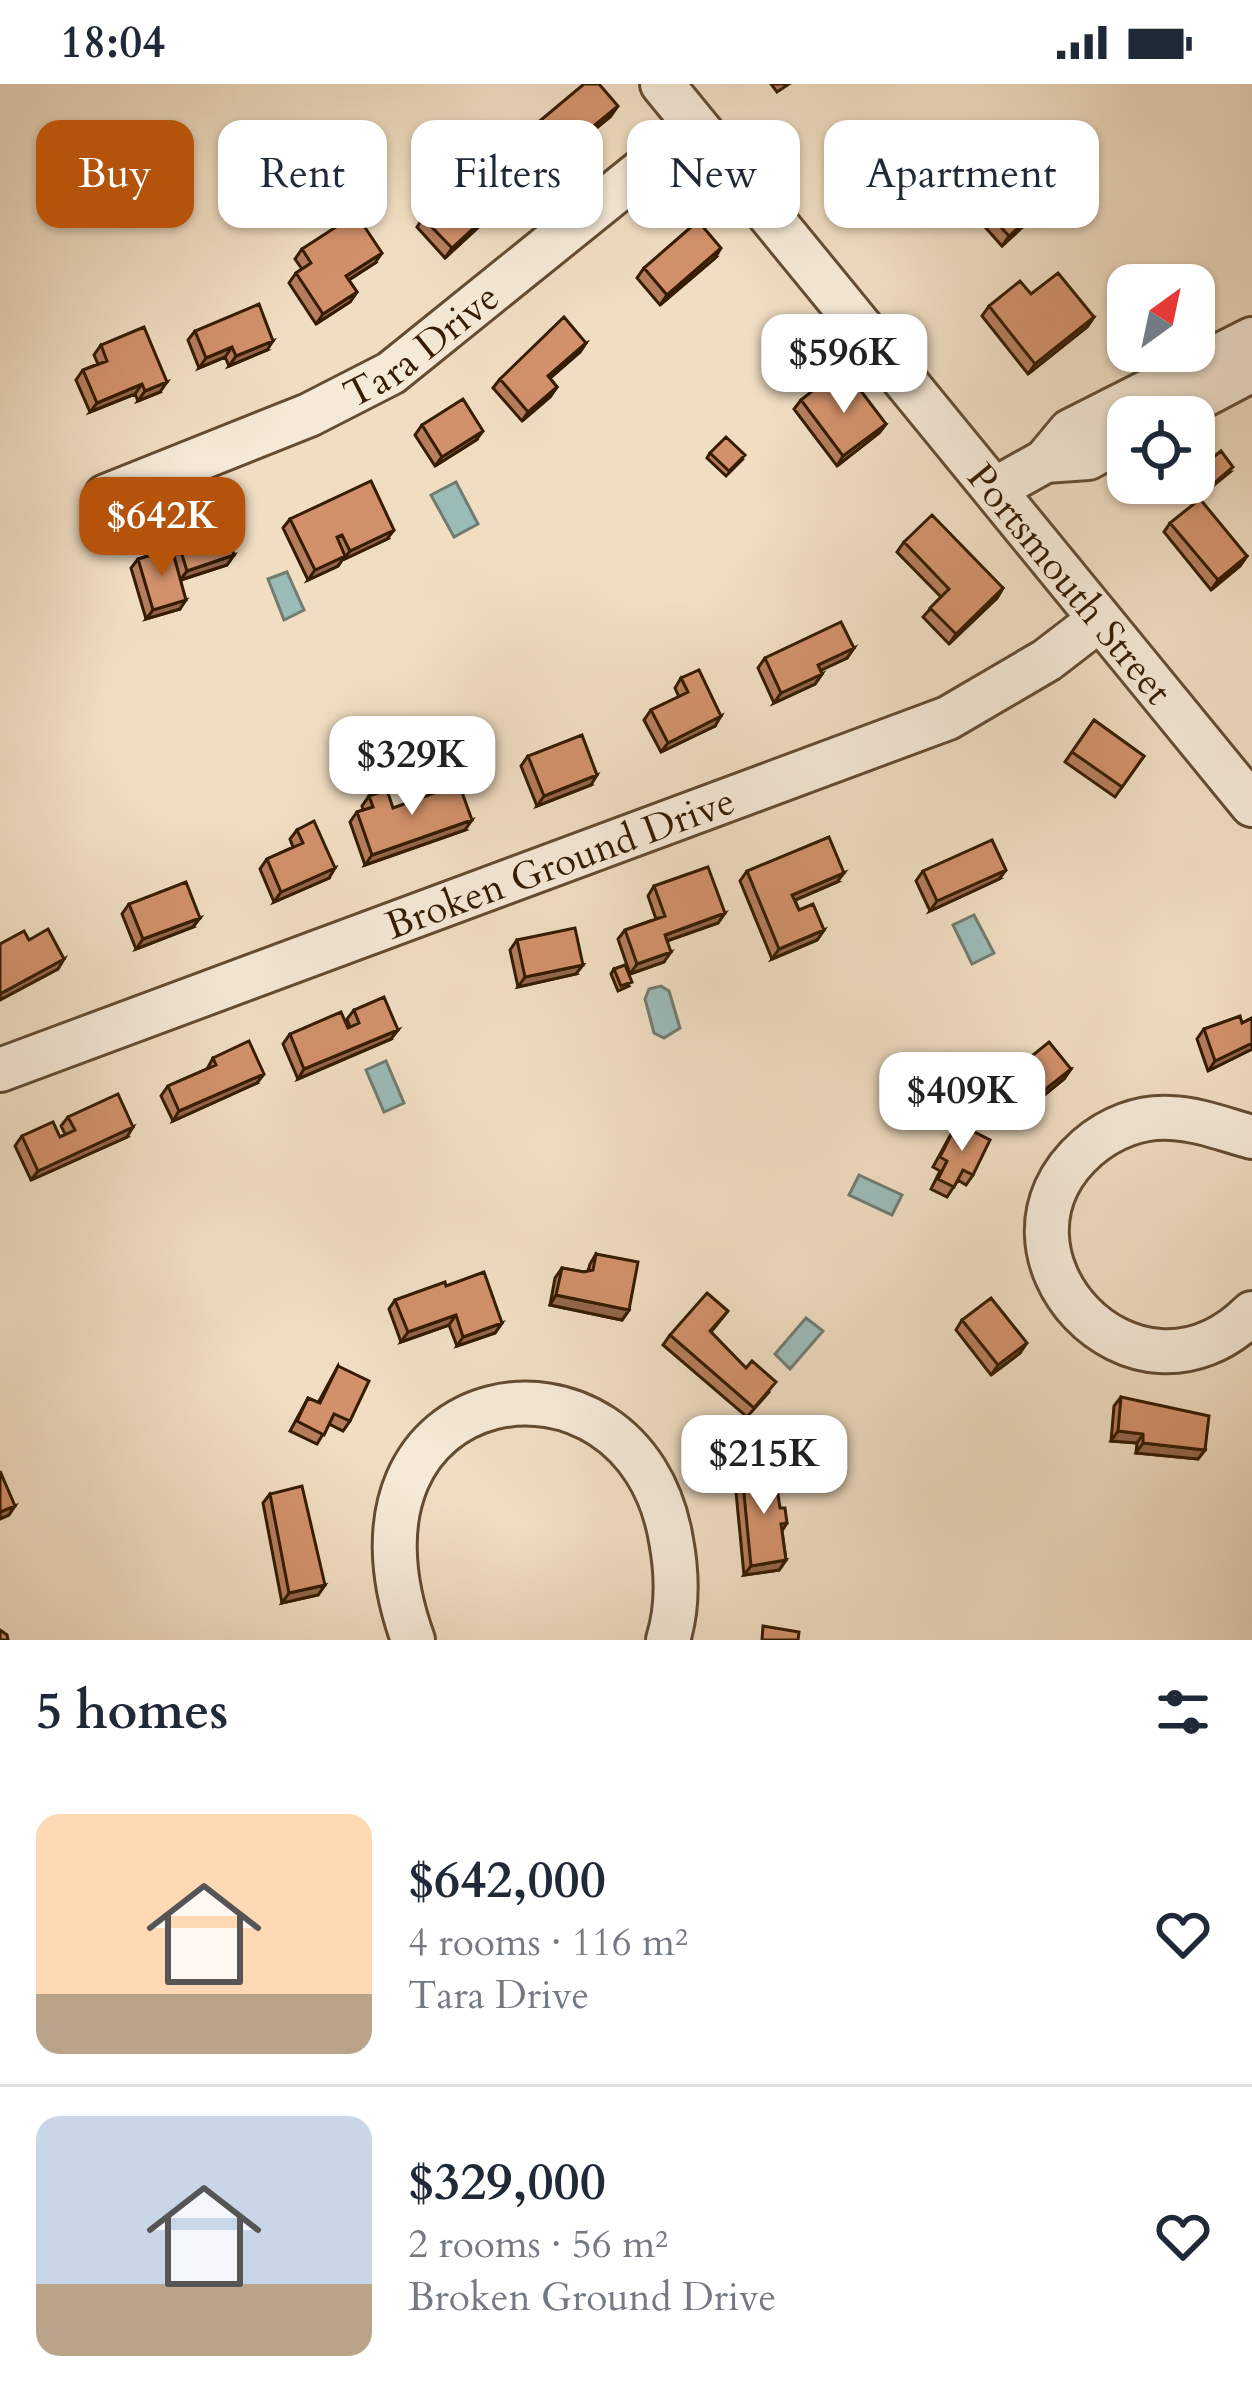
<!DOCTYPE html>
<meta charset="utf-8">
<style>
body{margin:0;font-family:Cardo,serif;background:#f6f6f7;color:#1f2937;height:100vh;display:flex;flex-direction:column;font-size:45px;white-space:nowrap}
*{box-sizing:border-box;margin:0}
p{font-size:39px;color:#747a83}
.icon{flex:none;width:66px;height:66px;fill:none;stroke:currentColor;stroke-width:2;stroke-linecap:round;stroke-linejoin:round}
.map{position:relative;height:1556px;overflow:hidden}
.details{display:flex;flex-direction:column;background:#fff;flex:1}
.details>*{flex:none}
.banner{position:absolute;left:36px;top:36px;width:1182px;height:108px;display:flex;gap:24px}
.needle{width:78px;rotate:33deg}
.tools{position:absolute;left:1107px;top:180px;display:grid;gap:24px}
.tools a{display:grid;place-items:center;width:108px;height:108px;border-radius:24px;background:#fff;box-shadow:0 3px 9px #0004;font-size:60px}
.price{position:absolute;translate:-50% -102px;padding:0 27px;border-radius:24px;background:#fff;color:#222;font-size:39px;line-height:78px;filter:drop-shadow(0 3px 6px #0008)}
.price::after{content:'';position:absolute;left:50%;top:72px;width:36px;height:27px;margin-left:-18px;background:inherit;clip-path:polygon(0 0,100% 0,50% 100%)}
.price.active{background:#b45309;color:#fff}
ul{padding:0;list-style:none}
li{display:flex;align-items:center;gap:36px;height:300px;padding:0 36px}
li+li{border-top:3px solid #e0e1e3}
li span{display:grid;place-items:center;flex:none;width:336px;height:240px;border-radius:24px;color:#555}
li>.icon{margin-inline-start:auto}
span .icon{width:144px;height:144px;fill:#fffc;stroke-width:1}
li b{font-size:51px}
h2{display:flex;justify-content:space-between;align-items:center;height:144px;padding:0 36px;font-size:51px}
.tag{padding:0 42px;border-radius:24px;background:#fff;box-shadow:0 3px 9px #0004;font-size:42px;line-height:108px}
.tag.active{background:#b45309;color:#fff}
.status{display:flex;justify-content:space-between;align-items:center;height:84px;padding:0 60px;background:#fff;direction:ltr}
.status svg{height:33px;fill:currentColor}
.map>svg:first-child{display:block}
.water{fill:#9bbbb9;stroke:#727b6f;stroke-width:3}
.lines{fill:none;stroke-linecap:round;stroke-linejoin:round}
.minor-casing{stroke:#644c31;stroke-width:48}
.minor{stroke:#f5e9d7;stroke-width:42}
.wall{fill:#b57d5c;stroke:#351c01;stroke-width:3}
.shaded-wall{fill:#93664b;stroke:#351c01;stroke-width:3}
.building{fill:#d2916b;stroke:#351c01;stroke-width:3}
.labels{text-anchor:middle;stroke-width:12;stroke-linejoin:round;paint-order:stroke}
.street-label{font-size:39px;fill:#351c01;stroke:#f5e9d7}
</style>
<div class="status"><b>18:04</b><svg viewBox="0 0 49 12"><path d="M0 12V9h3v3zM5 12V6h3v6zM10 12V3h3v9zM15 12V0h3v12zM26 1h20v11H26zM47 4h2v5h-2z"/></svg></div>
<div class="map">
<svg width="1252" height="1556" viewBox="0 0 1252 1556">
<rect width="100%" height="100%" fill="#f0ddc2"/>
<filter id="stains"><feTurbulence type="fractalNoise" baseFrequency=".00167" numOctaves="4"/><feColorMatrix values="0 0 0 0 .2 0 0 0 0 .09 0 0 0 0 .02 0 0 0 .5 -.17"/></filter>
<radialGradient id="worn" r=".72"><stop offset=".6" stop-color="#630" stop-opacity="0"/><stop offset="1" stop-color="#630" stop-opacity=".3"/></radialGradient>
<path class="water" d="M972 63a17 17 0 1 1 34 0a17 17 0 1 1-34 0Z
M456,398L478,440L454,453L431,411Z
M287,488L304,526L284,536L268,495Z
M974,831L994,869L972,880L953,841Z
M661,902L669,907L680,944L664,954L654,949L645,915L649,905Z
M386,977L404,1019L384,1028L366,986Z
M859,1091L902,1111L892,1131L849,1111Z
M806,1234L823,1247L790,1285L775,1270Z"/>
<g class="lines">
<g class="minor-casing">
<g id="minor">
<path id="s1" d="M662,0L1252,721"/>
<path d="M1163,333L1252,286"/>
<path d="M1045,377L1088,374L1128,352"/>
<path d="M995,405L1045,377L1070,347L1252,255"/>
<path id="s2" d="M106,412L309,331L391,289L696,43"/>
<path id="s3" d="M0,986L948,634L1047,576L1099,536"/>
<path d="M1252,1053C1226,1046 1198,1035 1171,1034C1140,1032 1110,1044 1087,1064C970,1167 1134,1346 1252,1229"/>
<path d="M413,1556C316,1287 635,1239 671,1456C677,1488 678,1524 668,1556"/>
</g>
</g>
<use href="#minor" class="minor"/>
</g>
<path class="wall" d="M771,0H789L777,8Z
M611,32L566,69L563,65L529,89L510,66L517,56Z
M948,71L1030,136L1002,162L977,134L984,126L979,123L971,135L925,111Z
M492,127L485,137L445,174L417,143L423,134Z
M302,165L375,179L349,196L357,208L350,218L316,240L289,199L296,189L302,185L295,175Z
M715,174L660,221L637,194L644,184Z
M989,222L1094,233L1087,243L1028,290L982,232Z
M195,247L267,266L229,282L225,273L199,284L188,256Z
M586,259L580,268L550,294L557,303L550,313L522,337L493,304L500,295Z
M101,261L160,308L138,317L135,310L90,328L76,296L83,286L98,280L94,271Z
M801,316L886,340L879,349L837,382L794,325Z
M422,341L476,356L435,382L415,351Z
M710,369L742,376L726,392L707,374Z
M1230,388L1203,410L1193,399L1194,389Z
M290,435L387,455L342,476L338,482L308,496L283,444Z
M1170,439L1247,472L1240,482L1211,506L1164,448Z
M175,448L234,471L227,481L181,496L180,525L146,535L131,484L138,475L170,465L168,458Z
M904,458L1003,504L997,514L949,560L923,533L941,513L897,468Z
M854,564L847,574L820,586L822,590L815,600L774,619L758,584L765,574Z
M681,594L715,642L661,668L644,636L651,626L679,613L675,604Z
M1094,636L1144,672L1115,713L1065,678Z
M528,672L591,701L537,722L521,682Z
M369,712L393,724L465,746L365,781L350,738L357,728L363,726L362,722Z
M297,746L329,794L274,818L260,785L267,775L293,763L290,755Z
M747,787L837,798L795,816L799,826L824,846L817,856L772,875L740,797Z
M923,787L999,795L930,827L916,797Z
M654,802L725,829L718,839L667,857L664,878L630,890L618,855L625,846L656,835L648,812Z
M129,820L193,843L136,865L122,830Z
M517,856L576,890L518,903L510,866Z
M614,885L629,902L618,907L611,890Z
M354,926L391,955L298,995L283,960L290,950L348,944L350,943L347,935Z
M1252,934V965L1208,987L1197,955L1204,945L1242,939Z
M213,974L257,999L173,1037L161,1012L168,1002L207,985Z
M1071,985L1064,995L1021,1030L999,1003L1006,993Z
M68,1033L127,1053L31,1096L15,1062L22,1052L60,1053L65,1050L61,1042Z
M957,1039L973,1091L966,1101L958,1096L947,1113L931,1105L940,1087L933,1083Z
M596,1170L629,1226L622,1236L550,1221L555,1194L562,1184L584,1188L588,1187L590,1180Z
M446,1202L502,1239L495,1249L457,1262L449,1241L401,1258L389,1225L395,1216Z
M728,1227L711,1248L769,1308L747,1333L663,1261L670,1251Z
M962,1236L1020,1269L991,1291L956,1246Z
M338,1282L350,1337L343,1347L329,1340L317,1360L290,1347L308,1314L318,1319Z
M1121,1313L1205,1366L1198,1375L1136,1369L1137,1359L1111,1357L1114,1322Z
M742,1389L780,1424L787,1439L782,1447L786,1476L779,1486L744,1491L735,1398Z
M270,1410L325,1501L318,1511L282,1519L263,1419Z"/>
<path class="shaded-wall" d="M618,22L611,32L566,69L573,59Z
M570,55L563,65L529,89L536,79Z
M492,127L485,137L445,174L452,164Z
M1037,127L1030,136L1002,162L1009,152Z
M721,164L715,174L660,221L667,211Z
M382,169L375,179L339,202L346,192Z
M357,208L350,218L316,240L323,230Z
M1094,233L1087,243L1028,290L1035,280Z
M273,257L267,266L229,282L236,272Z
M586,259L580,268L541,302L548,292Z
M232,263L225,273L199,284L206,274Z
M167,298L160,308L138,317L145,307Z
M142,300L135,310L90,328L97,319Z
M557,303L550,313L522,337L528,328Z
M886,340L879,349L837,382L843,372Z
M483,347L476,356L435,382L442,373Z
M394,446L387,455L343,476L350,467Z
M234,471L227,481L180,496L187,487Z
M345,472L338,482L308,496L315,486Z
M1247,472L1240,482L1211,506L1218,496Z
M1003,504L997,514L949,560L956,550Z
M186,516L180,525L146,535L153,526Z
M854,564L847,574L811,591L818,581Z
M822,590L815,600L774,619L781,609Z
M721,632L715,642L661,668L668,659Z
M597,691L591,701L537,722L544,712Z
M472,736L465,746L365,781L372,771Z
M335,784L329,794L274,818L281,808Z
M1006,786L999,795L930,827L937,817Z
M844,789L837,798L786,820L792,811Z
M725,829L718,839L658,860L665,851Z
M200,834L193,843L136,865L143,855Z
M824,846L817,856L772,875L779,865Z
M671,868L664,878L630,890L637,880Z
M64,875L58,885L0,916V910Z
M583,881L576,890L518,903L525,893Z
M398,946L391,955L298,995L304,985Z
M1252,959V965L1208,987L1215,977Z
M1071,985L1064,995L1021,1030L1027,1020Z
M264,990L257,999L173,1037L179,1027Z
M133,1043L127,1053L31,1096L38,1087Z
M556,1211L629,1226L622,1236L550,1221Z
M456,1231L449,1241L401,1258L408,1248Z
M502,1239L495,1249L457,1262L463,1253Z
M1027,1259L1020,1269L991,1291L998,1281Z
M1118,1347L1143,1350L1137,1359L1111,1357Z
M1143,1359L1205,1366L1198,1375L1136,1369Z
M15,1422L9,1431L0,1435V1428Z
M786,1476L779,1486L744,1491L751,1482Z
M325,1501L318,1511L282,1519L289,1509Z"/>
<path class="building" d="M584,0H599L618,22L573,59L570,55L536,79L517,56Z
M948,71L1017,103L1037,127L1009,152L984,125L993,117L985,112L978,125L932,101Z
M464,96L492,127L452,164L423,134Z
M356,130L382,169L346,192L357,208L323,230L296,189L311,179L302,165Z
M698,137L721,164L667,211L644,184Z
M1058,189L1094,233L1035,280L989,222L1020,197L1031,210Z
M259,220L273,257L236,272L232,263L206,274L195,247Z
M564,233L586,259L548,292L557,303L528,328L500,295Z
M144,243L167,298L145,307L142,300L97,319L83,286L107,277L101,261Z
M826,296L838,312L855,299L886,340L843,372L801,316Z
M463,315L483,347L442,373L422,341Z
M726,353L745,371L729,387L710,369Z
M1221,367L1233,383L1206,406L1194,389Z
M371,397L394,446L350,467L342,451L337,453L345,472L315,486L290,435Z
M1200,415L1247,472L1218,496L1170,439Z
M932,431L1003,504L956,550L930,524L949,505L904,458Z
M222,433L234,471L187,487L175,448Z
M172,465L186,516L153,526L138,475Z
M841,538L854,564L818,581L822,590L781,609L765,574Z
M699,586L721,632L668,659L651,626L688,608L681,594Z
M1094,636L1144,672L1122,703L1072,668Z
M582,651L597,691L544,712L528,672Z
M459,700L472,736L372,771L357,728L373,723L369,712L387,706L393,724Z
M314,737L335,784L281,808L267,775L303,759L297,746Z
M829,753L844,789L792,811L799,826L813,820L824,846L779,865L747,787Z
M992,756L1006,786L937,817L923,787Z
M708,783L725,829L665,851L671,868L637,880L625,846L665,832L654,802Z
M186,798L200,834L143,855L129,820Z
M575,844L583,881L525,893L517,856Z
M48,845L64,875L0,910V860L24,847L29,856Z
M625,881L632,898L621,902L614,885Z
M384,913L398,946L304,985L290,950L341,928L348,944L359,939L354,926Z
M1240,932L1242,939L1252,934V959L1215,977L1204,945Z
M249,957L264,990L179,1027L168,1002L216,981L213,974Z
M1049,958L1071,985L1027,1020L1006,993Z
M118,1010L133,1043L38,1087L22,1052L53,1038L60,1053L75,1046L68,1033Z
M957,1039L990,1056L973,1091L963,1086L954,1103L938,1095L947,1077L940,1073Z
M596,1170L638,1178L629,1226L556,1211L562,1184L584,1188L593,1186Z
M484,1188L502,1239L463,1253L456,1231L408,1248L395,1216L445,1198L446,1202Z
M707,1209L728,1227L710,1247L746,1284L752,1277L776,1298L754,1324L670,1251Z
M991,1214L1027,1259L998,1281L962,1236Z
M338,1282L369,1297L350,1337L334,1330L324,1351L297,1337L308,1314L320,1319Z
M1121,1313L1209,1332L1205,1366L1143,1359V1350L1118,1347Z
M774,1384L780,1424H785L787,1439L781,1440L786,1476L751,1482L742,1389Z
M0,1387L15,1422L0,1428Z
M302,1402L325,1501L289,1509L270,1410Z
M763,1542L799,1548L798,1556H762Z
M0,1546L7,1551L8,1556H0Z"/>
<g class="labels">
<g class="street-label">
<text dy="14" stroke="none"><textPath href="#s2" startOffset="351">Tara Drive</textPath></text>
<text dy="14" stroke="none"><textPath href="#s1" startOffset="645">Portsmouth Street</textPath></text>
<text dy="14" stroke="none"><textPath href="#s3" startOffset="597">Broken Ground Drive</textPath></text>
</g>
</g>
<rect width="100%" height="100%" filter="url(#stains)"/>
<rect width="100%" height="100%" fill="url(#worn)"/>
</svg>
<div class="tools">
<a><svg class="needle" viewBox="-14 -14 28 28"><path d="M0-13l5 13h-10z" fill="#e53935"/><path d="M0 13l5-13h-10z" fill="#747a83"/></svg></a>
<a><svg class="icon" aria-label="locate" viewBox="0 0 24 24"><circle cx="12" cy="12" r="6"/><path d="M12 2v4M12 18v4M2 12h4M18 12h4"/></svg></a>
</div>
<b class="price" style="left:844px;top:332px">$596K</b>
<b class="price active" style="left:162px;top:495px">$642K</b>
<b class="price" style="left:412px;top:734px">$329K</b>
<b class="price" style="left:962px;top:1070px">$409K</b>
<b class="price" style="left:764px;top:1433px">$215K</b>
<div class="banner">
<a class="tag active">Buy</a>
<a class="tag">Rent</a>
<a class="tag">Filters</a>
<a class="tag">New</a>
<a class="tag">Apartment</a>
</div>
</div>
<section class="details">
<h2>5 homes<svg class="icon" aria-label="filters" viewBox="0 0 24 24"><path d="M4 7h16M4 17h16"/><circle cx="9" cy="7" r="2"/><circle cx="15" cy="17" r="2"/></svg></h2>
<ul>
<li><span style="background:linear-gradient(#ffd9b3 75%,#b9a48a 0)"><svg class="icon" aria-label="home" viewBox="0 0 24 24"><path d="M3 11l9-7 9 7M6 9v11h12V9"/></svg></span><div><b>$642,000</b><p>4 rooms · 116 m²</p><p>Tara Drive</p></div><svg class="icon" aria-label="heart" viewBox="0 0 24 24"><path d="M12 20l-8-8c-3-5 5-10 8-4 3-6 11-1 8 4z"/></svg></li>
<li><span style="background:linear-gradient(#c9d6e8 70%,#b9a48a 0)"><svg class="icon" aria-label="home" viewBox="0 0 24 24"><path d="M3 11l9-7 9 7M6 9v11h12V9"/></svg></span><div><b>$329,000</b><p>2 rooms · 56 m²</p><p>Broken Ground Drive</p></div><svg class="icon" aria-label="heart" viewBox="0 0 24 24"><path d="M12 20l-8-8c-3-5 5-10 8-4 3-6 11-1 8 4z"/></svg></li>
</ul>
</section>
